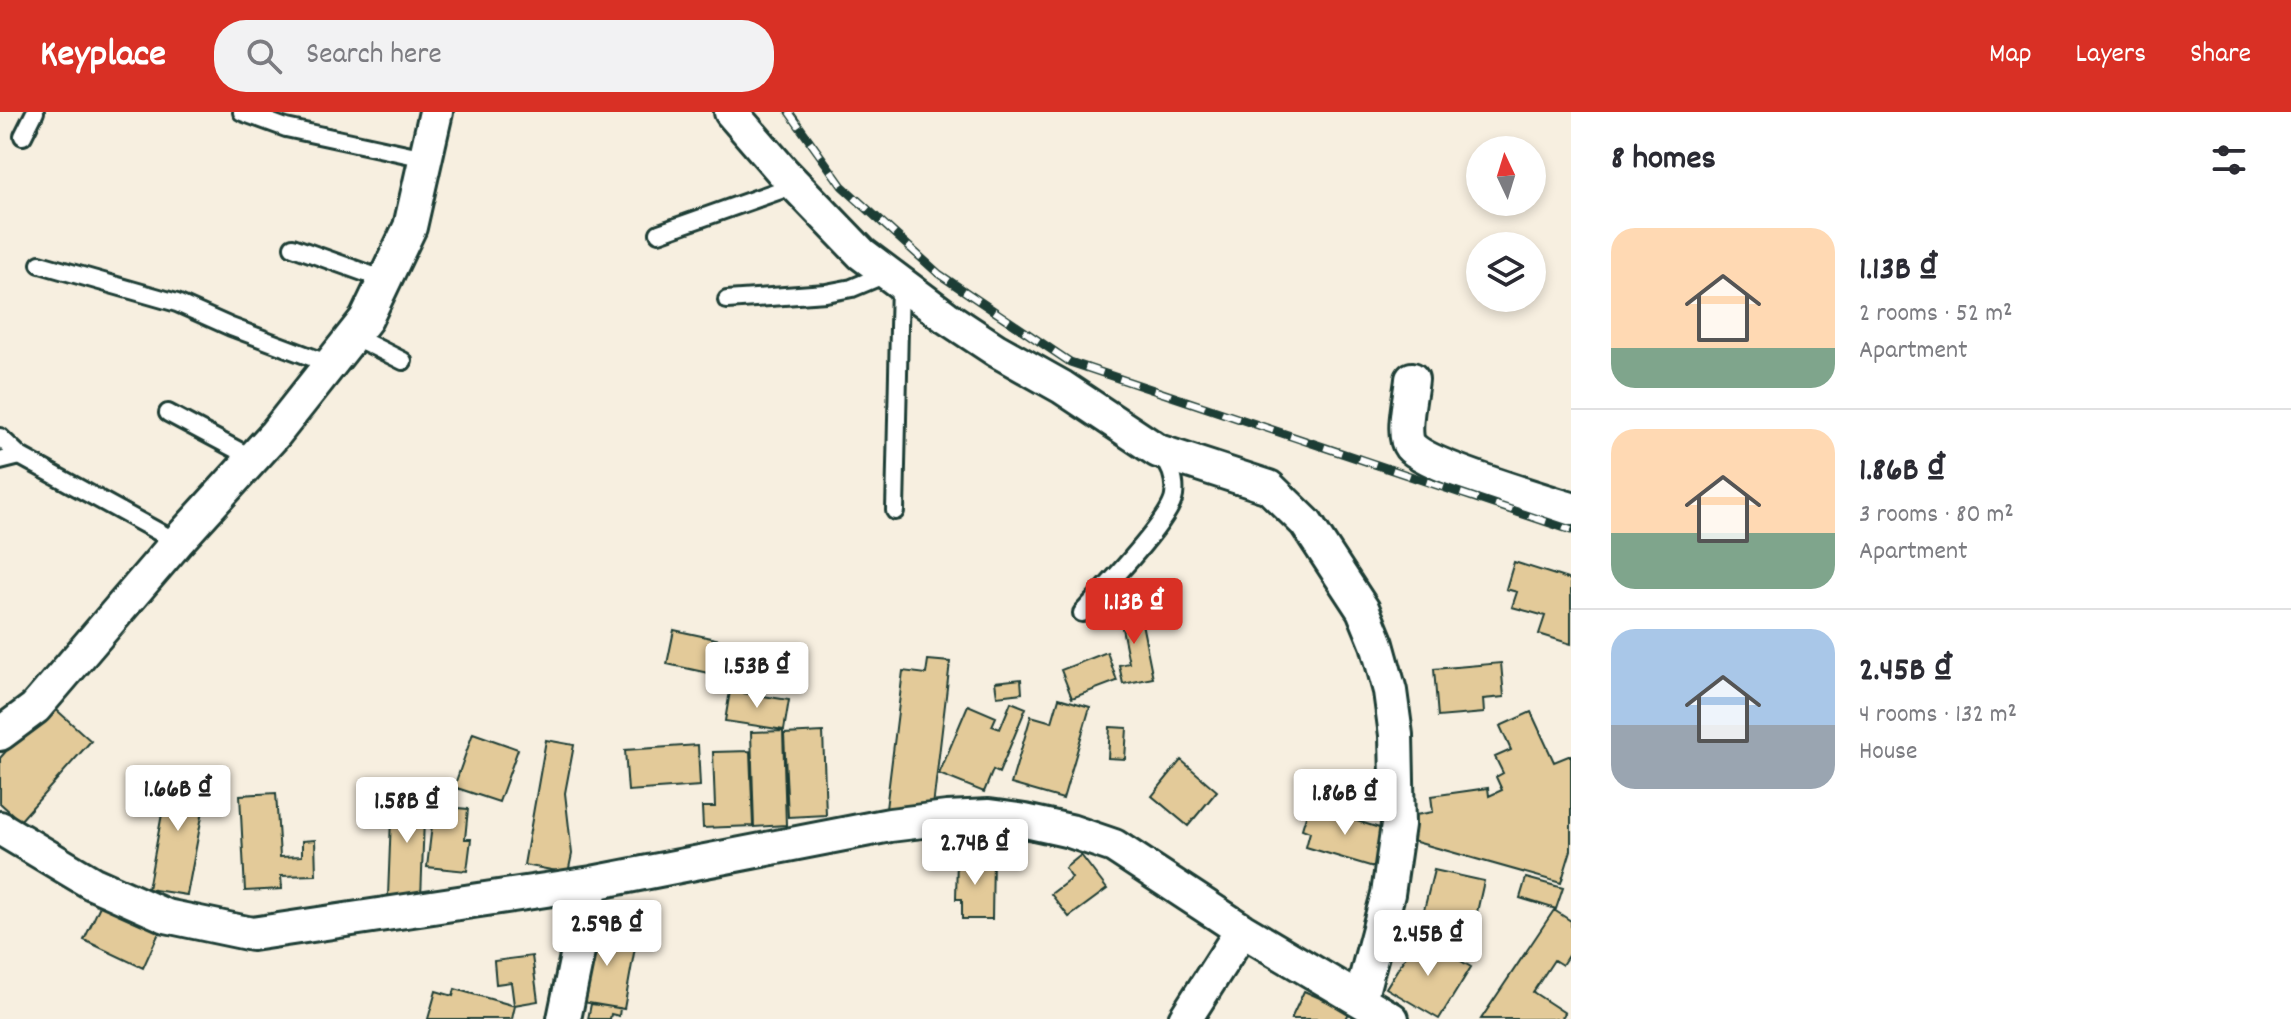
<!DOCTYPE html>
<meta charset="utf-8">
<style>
body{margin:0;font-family:Dekko,sans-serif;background:#f2f2f3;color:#2b2b33;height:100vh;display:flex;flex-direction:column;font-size:30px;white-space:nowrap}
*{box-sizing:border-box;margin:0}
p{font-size:26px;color:#7c7c81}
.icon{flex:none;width:44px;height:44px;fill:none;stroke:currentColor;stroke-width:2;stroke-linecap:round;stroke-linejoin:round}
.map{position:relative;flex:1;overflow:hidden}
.side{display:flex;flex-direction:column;background:#fff;width:720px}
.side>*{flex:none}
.needle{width:52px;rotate:356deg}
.buttons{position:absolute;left:1466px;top:24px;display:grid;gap:16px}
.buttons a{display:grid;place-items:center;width:80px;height:80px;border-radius:50%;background:#fff;box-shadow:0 4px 12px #0003;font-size:40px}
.price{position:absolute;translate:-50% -68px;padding:0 18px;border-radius:8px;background:#fff;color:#222;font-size:26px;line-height:52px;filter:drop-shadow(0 2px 4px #0008)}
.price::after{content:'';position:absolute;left:50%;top:48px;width:24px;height:18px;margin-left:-12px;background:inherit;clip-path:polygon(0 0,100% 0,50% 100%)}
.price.active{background:#d93025;color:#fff}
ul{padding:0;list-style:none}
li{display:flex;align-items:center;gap:24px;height:200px;padding:0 40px}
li+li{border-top:2px solid #e1e1e2}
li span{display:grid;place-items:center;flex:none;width:224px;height:160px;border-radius:24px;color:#555}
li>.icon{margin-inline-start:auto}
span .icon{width:96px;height:96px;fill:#fffc;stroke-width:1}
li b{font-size:34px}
h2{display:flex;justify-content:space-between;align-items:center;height:96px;padding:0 40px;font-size:34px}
header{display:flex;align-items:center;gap:48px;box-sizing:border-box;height:112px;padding:0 40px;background:#d93025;color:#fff}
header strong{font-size:38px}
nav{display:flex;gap:44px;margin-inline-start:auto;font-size:28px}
.search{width:560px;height:72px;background:#f2f2f3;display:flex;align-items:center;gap:20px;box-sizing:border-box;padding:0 28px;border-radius:32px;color:#7c7c81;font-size:30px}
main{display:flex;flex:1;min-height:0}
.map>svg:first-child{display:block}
.building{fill:#e3ca99;stroke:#1f3d34;stroke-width:2}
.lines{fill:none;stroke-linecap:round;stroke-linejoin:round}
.lane-casing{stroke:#1f3d34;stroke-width:22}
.street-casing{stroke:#1f3d34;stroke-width:38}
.lane{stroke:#fff;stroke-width:16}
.street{stroke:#fff;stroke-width:32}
.rail-casing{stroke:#1f3d34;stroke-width:9}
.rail{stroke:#fff;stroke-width:6;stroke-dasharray:18;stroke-linecap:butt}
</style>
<header>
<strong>Keyplace</strong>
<div class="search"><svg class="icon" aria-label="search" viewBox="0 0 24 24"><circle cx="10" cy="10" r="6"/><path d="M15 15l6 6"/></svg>Search here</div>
<nav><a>Map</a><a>Layers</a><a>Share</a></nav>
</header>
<main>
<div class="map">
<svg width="1571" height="907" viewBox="0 0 1571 907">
<rect width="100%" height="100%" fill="#f7efe0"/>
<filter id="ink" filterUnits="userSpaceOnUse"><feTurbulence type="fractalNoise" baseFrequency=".0125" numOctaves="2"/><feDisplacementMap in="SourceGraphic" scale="16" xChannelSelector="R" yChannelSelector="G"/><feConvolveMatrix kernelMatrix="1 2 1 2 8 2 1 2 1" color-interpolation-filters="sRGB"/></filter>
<g filter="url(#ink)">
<path class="building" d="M1514,450L1571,468V532L1539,522L1545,504L1512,495L1517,480L1506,477Z
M1138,491L1153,566L1123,572L1119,553L1129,551L1118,496Z
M674,518L771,539L763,573L667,552Z
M1107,540L1117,569L1072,586L1061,558Z
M928,548L950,550L932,703L886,697L903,559L926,562Z
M1501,551L1504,585L1483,587L1484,601L1438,605L1434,557Z
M1021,567L1022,581L997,584L995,570Z
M730,579L789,588L784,618L725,609Z
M1059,586L1090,595L1063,687L1011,672L1031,604L1052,610Z
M1011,590L1026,596L999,661L993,658L984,680L939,662L968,593L996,605L992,614L1000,617Z
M49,591L91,629L20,709L0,691V646Z
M1531,600L1554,650L1571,643V738L1561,771L1409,728L1416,703L1433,700L1431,684L1488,676L1489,684L1502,678L1496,665L1503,661L1495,645L1511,638L1500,614Z
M1110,615L1127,616L1125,647L1108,646Z
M783,619L786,713L754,715L751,620Z
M823,620L826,703L788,705L784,622Z
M473,621L518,637L499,690L454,675Z
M546,628L574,633L565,681L572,742L568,761L524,753Z
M698,633L700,674L628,679L625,638Z
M750,639L753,714L703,716L702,695H715L713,640Z
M1181,648L1217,679L1188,714L1152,684Z
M170,659L209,667L187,783L148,777Z
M392,680L425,681L421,786L388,784Z
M276,681L280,745L302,744V729L315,728L316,763L281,764L282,777L245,779L240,683Z
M434,694L468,697L465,727H471L467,759L427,755L432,713L425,712L426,699L433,700Z
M1309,694L1389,719L1377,756L1306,735L1310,720L1302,717Z
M1081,743L1107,777L1069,805L1051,782L1072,766L1065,756Z
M957,745H993L992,807H962V787H956Z
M1434,758L1484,769L1473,818L1422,806Z
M1526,766L1563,776L1556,797L1520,786Z
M104,785L163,812L143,856L84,828Z
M1554,798L1571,809V839L1562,853L1554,848L1533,880L1565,901L1561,907H1481Z
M589,816L637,824L624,897L577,889Z
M1418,824L1471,855L1439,907L1386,876Z
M532,844L538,889L514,893L511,870L496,872L494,849Z
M455,877L515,894L512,907H428L436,879L453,884Z
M1304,879L1349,899L1345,907H1291Z
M591,892L620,896L619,904L611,902L610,907H588Z"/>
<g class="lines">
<g class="lane-casing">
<path id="lane" d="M242,0L286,16L425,46
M23,24L35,0
M659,121L795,73
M293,135L385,168
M40,152L177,191L231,215L332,253
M727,188L826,181L852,176L888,161
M353,224L403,249
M168,301L254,347
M0,325L20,344
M0,349L20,344L177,430
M895,399L900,170
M1082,501C1101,480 1171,408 1174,384C1176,368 1171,355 1162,344"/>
</g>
<g class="street-casing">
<path id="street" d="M731,0L783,60L862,142L946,205L996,238L1062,275L1158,339L1269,375L1306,411L1363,498L1377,532L1390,579L1396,623L1398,713L1388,782L1360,888
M1412,267C1411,281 1401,323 1410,334C1425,353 1542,388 1571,397
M0,622L35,596L177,430L275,322L366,207L410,115L436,0
M0,716L92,771L166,804L252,822L592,771L890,713L947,706L989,704L1025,709L1070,719L1114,734L1242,818L1392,907
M564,907L592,771
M1185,907L1242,818"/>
</g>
<use href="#lane" class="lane"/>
<use href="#street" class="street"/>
<g class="rail-casing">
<path id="rail" d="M789,0L842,74L939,162L1070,250L1571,418"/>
</g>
<use href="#rail" class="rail"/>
</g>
</g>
</svg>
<div class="buttons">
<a><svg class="needle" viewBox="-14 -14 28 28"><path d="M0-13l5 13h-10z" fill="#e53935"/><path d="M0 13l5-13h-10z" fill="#7c7c81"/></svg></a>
<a><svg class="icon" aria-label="layers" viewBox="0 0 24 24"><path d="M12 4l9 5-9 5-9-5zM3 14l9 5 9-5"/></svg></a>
</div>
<b class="price active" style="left:1134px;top:534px">1.13B ₫</b>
<b class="price" style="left:757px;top:598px">1.53B ₫</b>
<b class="price" style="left:178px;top:721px">1.66B ₫</b>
<b class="price" style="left:1345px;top:725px">1.86B ₫</b>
<b class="price" style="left:407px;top:733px">1.58B ₫</b>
<b class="price" style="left:975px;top:775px">2.74B ₫</b>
<b class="price" style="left:607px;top:856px">2.59B ₫</b>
<b class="price" style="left:1428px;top:866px">2.45B ₫</b>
</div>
<section class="side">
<h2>8 homes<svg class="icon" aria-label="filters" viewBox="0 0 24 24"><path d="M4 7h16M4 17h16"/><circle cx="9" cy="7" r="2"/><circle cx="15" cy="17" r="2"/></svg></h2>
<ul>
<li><span style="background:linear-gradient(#ffd9b3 75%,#7fa58c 0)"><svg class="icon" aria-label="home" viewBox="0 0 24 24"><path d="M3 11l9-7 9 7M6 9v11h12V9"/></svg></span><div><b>1.13B ₫</b><p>2 rooms · 52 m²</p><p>Apartment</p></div></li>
<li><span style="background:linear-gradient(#ffd9b3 65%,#7fa58c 0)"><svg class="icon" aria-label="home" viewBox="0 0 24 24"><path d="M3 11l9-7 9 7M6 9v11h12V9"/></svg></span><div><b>1.86B ₫</b><p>3 rooms · 80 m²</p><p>Apartment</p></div></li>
<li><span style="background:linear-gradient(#a9c7e8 60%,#9aa5b1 0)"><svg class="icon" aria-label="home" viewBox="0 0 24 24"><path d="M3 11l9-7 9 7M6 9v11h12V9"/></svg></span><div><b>2.45B ₫</b><p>4 rooms · 132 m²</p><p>House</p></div></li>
</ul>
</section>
</main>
